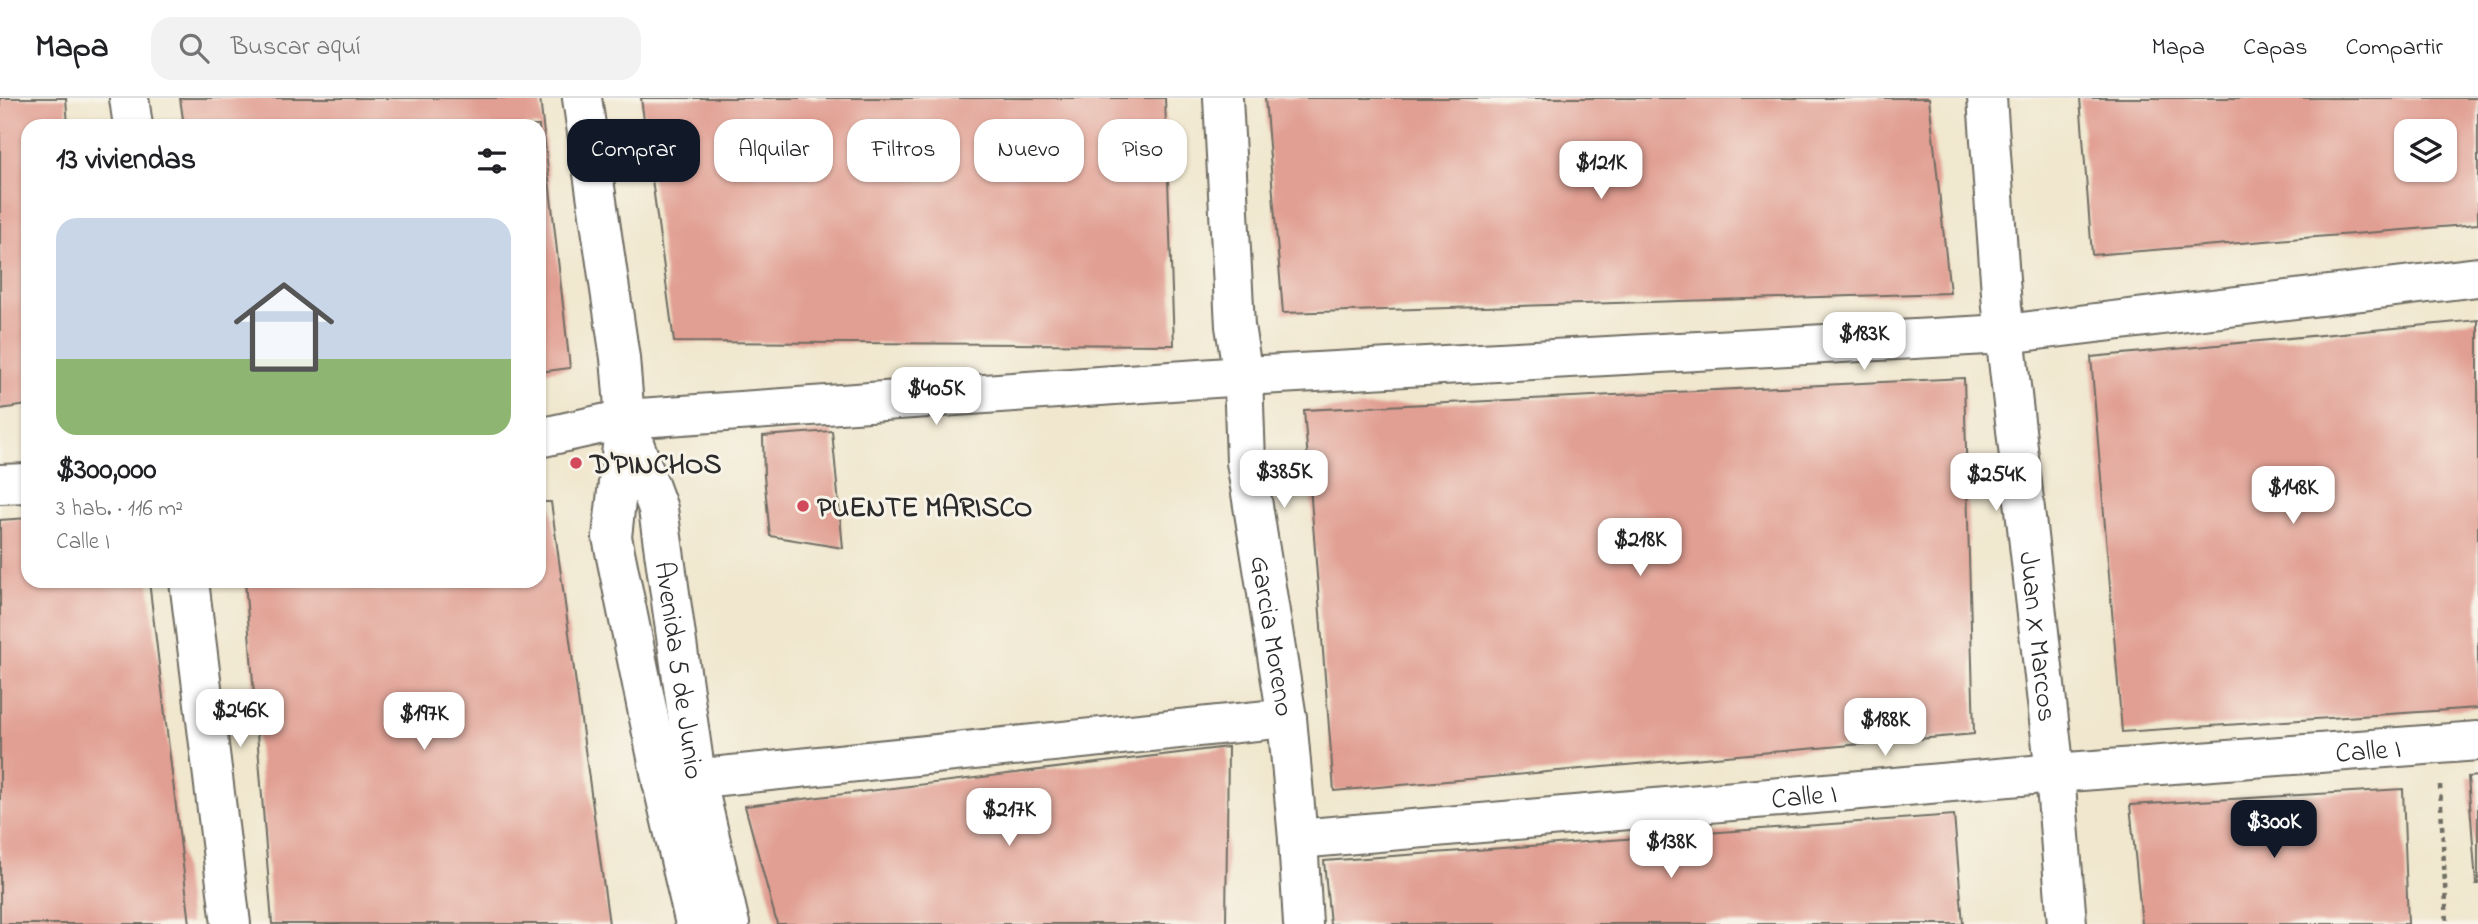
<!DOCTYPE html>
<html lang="es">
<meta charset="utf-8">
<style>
body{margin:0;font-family:"Indie Flower",sans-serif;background:#f2f2f2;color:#202124;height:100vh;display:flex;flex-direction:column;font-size:26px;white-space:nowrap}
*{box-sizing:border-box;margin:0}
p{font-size:23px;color:#757577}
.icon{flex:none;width:38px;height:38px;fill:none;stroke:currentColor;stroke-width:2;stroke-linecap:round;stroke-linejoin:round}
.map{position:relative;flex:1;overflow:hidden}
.details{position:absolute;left:21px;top:21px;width:525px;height:469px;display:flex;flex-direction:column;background:#fff;border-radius:21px;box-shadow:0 2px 5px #0004}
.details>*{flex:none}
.hud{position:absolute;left:567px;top:21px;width:665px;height:63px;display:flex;gap:14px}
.tools{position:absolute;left:2394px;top:21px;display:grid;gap:14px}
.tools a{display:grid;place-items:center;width:63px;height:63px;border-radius:14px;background:#fff;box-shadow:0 2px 5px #0004;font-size:35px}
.price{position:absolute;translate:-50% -60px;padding:0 16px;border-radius:14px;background:#fff;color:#222;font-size:23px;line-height:46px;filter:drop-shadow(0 2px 4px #0008)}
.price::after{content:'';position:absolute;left:50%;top:42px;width:21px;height:16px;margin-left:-10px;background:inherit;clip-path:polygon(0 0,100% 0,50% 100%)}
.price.current{background:#111827;color:#fff}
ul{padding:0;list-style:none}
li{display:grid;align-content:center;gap:14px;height:371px;padding:0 35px}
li+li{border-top:2px solid #e0e0e0}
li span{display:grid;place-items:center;height:217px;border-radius:21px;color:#555}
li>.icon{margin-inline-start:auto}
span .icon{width:126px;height:126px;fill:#fffc;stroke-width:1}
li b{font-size:30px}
h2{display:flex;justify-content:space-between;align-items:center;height:84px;padding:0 35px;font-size:30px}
.chip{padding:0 24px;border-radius:21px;background:#fff;box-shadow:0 2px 5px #0004;font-size:24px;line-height:63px}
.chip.current{background:#111827;color:#fff}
header{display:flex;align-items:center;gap:42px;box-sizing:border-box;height:98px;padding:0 35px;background:#fff;border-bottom:2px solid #e0e0e0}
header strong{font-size:33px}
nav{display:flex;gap:38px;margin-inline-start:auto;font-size:24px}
.search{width:490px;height:63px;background:#f2f2f2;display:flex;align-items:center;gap:18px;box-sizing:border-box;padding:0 24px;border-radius:21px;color:#757577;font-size:26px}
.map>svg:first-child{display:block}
.building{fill:#e19e92;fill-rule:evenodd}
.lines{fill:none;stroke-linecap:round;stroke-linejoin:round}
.minor-casing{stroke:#706d64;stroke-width:42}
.major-casing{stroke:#706d64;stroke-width:42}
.path{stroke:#706d64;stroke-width:4.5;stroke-dasharray:5 5;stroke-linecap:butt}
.minor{stroke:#fff;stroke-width:38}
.major{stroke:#fff;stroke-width:38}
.poi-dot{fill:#d1495b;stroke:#f7f3e8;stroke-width:2.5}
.labels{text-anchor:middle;stroke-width:6;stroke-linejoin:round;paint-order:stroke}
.poi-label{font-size:28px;font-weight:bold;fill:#2b2b2b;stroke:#f7f3e8;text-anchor:start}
.street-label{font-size:28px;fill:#2b2b2b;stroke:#f7f3e8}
</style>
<header>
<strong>Mapa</strong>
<div class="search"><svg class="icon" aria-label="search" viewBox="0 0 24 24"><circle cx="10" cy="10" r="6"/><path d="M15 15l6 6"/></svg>Buscar aquí</div>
<nav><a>Mapa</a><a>Capas</a><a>Compartir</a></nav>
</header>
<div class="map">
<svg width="2478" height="826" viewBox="0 0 2478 826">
<rect width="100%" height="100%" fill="#f7f3e8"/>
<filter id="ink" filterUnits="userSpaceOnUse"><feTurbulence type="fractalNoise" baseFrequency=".0143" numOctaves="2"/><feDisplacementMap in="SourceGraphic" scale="14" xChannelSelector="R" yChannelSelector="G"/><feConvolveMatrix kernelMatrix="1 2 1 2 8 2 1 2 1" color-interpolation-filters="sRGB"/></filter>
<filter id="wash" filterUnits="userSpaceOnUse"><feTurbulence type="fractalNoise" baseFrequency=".00686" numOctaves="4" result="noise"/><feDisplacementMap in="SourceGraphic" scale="28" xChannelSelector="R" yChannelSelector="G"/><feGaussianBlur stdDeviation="1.57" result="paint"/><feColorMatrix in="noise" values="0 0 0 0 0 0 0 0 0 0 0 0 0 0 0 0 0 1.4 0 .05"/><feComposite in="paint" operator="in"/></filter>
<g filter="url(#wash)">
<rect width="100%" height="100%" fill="#f0e7ce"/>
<g id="blocks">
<path class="building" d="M0,0H66L68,28H28V307L0,311Z
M180,0H540L570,270L539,274V28H184Z
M641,0H1165L1174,247L674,244Z
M1265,0H1929L1950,195L1283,215Z
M2080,0H2478V126L2092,157ZM2406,33H2445V72H2406Z
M2478,222V610L2122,634L2091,259Z
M1964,280L1974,636L1334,693L1304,312Z
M832,333L843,450L770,438L764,378L763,338Z
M539,404H551L609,826H272L245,483H539Z
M28,420V483H149L190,826H0V422Z
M1228,649L1226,826H777L745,708Z
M2478,678V786H2476L2468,679Z
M2403,691L2408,826H2142L2130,707Z
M1954,717L1963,826H1330L1324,763Z"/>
</g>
</g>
<g filter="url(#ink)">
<use href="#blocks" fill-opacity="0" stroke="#706d64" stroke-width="2"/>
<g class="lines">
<g class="minor-casing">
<g id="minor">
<path d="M129,0L133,28"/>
<path id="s1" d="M1223,0L1235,228L1243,278L1246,364L1287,620L1298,741L1303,826"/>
<path id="s2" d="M1987,0L2002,209L2055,675L2067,826"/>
<path d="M539,340L625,321L1243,278L2005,236L2478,179"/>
<path d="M0,386L28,385"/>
<path d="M189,483L231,826"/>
<path d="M662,684L1287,620"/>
<path id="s3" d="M1298,741L2055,675L2478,643"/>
</g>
</g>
<g class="major-casing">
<g id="major">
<path d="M582,0L620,260L625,321L612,439L662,684L695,826"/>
<path id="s4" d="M628,329L658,411L696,679L730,826"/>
</g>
</g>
<path class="path" d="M2440,687L2447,826"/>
<use href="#minor" class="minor"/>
<use href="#major" class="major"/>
</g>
</g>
<g class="poi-dot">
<circle cx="576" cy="365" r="7"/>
<circle cx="803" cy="408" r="7"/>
</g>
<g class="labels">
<g class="poi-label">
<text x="590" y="375">D'PINCHOS</text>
<text x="817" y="418">PUENTE MARISCO</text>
</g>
<g class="street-label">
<text dy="10" stroke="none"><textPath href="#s1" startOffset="541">Garcia Moreno</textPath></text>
<text dy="10" stroke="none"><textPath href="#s2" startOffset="541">Juan X Marcos</textPath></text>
<text dy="10" stroke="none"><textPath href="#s4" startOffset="250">Avenida 5 de Junio</textPath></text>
<text dy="10" stroke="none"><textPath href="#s3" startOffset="1074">Calle I</textPath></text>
<text dy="10" stroke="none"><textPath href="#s3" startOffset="508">Calle I</textPath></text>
</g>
</g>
</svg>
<div class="tools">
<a><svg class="icon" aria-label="layers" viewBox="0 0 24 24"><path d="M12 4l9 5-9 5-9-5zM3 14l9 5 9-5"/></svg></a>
</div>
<b class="price" style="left:1601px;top:103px">$121K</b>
<b class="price" style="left:1864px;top:274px">$183K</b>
<b class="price" style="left:936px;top:329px">$405K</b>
<b class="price" style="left:1284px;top:412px">$385K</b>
<b class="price" style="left:1996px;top:415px">$254K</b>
<b class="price" style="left:2293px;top:428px">$148K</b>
<b class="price" style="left:1640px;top:480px">$218K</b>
<b class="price" style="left:240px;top:651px">$246K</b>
<b class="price" style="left:424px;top:654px">$197K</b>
<b class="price" style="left:1885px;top:660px">$188K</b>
<b class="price" style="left:1009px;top:750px">$217K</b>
<b class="price current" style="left:2274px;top:762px">$300K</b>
<b class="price" style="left:1671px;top:782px">$138K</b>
<div class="hud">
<a class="chip current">Comprar</a>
<a class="chip">Alquilar</a>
<a class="chip">Filtros</a>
<a class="chip">Nuevo</a>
<a class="chip">Piso</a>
</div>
<section class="details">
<h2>13 viviendas<svg class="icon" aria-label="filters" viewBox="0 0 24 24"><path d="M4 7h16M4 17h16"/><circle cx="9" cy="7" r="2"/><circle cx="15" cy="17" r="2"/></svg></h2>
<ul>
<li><span style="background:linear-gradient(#c9d6e8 65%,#8fb573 0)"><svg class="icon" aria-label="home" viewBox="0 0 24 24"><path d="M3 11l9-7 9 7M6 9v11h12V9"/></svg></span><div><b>$300,000</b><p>3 hab. · 116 m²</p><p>Calle I</p></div></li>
</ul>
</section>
</div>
